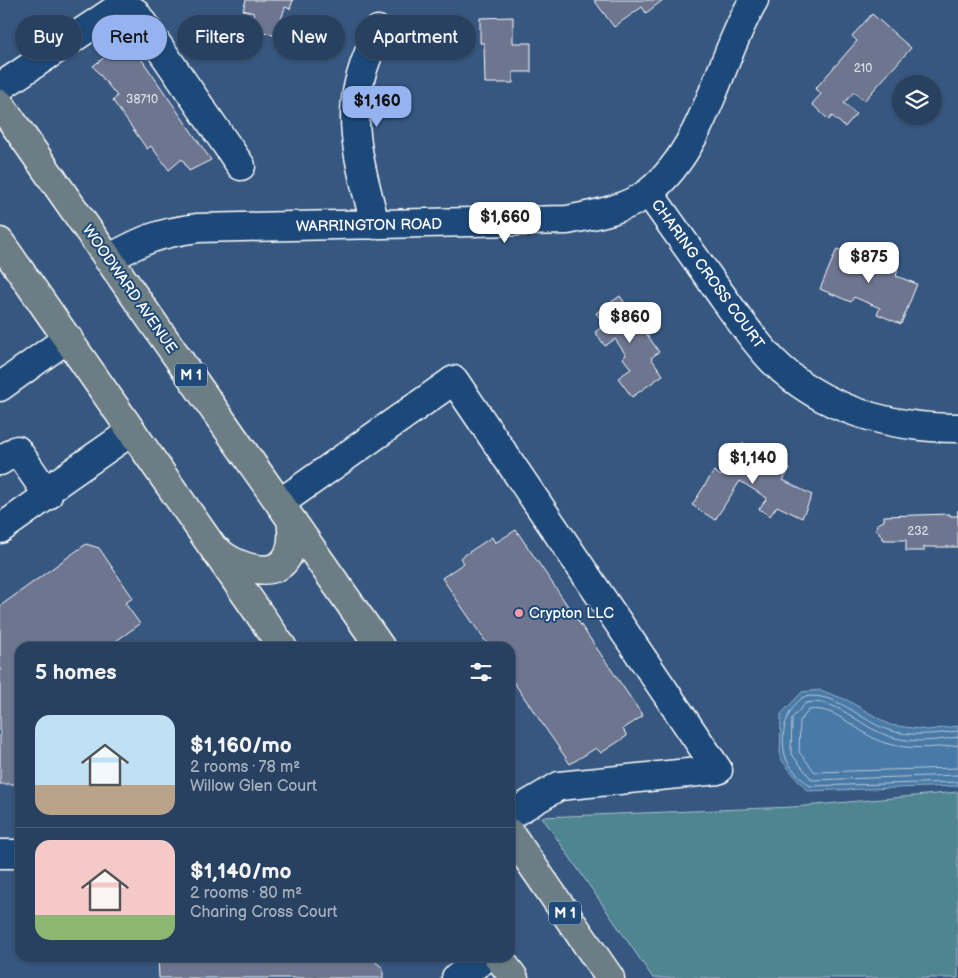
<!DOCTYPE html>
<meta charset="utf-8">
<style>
body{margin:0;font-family:"Balsamiq Sans",sans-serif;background:#344c69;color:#f1f3f6;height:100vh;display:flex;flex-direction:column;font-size:19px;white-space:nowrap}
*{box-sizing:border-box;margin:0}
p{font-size:16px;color:#a5afbd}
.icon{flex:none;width:28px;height:28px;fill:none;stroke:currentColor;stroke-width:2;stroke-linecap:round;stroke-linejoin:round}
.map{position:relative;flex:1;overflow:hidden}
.sheet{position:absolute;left:15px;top:642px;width:500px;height:320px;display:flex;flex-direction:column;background:#284160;border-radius:15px;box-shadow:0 1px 4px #0004,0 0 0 1px #445a75}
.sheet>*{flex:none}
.guide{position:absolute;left:15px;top:15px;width:500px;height:45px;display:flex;gap:10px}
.buttons{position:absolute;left:892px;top:75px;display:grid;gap:10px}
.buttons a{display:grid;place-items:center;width:50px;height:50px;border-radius:50%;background:#284160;box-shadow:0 1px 4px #0004,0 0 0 1px #445a75;font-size:25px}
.price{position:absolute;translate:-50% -42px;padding:0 11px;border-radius:10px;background:#fff;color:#222;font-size:16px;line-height:32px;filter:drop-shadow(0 1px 2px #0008)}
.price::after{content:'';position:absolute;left:50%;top:30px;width:15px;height:11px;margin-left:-8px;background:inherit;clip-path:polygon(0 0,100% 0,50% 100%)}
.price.current{background:#95b2f1;color:#111}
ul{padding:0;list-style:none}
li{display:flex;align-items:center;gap:15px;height:125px;padding:0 20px}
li+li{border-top:1px solid #445a75}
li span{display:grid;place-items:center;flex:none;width:140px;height:100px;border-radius:15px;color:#555}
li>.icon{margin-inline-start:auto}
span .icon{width:60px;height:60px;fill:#fffc;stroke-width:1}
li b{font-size:21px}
h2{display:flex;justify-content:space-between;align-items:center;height:60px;padding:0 20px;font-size:21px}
.chip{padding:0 18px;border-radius:22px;background:#284160;box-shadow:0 1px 4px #0004,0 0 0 1px #445a75;font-size:18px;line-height:45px}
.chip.current{background:#95b2f1;color:#111}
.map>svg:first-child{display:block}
.green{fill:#508491;stroke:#a8c2c8}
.water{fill:#4979a6;stroke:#92afca}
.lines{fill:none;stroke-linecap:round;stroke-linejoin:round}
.shore{stroke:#b6c9db;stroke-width:1}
.building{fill:#6d748f;stroke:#fff}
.minor-casing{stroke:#fff;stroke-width:31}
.major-casing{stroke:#fff;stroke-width:31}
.minor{stroke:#1f4a7a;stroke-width:28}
.major{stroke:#6c7e84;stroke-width:28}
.poi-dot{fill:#ff9aa2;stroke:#1f4a7a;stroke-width:2}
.labels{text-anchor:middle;stroke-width:4;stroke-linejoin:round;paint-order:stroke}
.number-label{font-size:12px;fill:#dadce3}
.shield{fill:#1f4a7a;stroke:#bcc9d7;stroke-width:1}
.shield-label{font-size:14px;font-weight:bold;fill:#fff}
.street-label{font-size:15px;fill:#fff;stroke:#1f4a7a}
.poi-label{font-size:15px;fill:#fff;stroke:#1f4a7a;text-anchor:start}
</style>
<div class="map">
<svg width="958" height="978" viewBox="0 0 958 978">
<rect width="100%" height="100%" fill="#365780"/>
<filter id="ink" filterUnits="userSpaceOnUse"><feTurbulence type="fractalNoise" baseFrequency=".02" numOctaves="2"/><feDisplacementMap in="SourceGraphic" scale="10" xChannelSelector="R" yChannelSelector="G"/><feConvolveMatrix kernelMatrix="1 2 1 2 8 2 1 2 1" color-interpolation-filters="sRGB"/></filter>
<g filter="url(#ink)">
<path class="green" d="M958,792V978H653L542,817L793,807Z"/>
<path class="water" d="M820,690L847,700L890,725L927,730L958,726V786L807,791L780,758L781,714L802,692Z"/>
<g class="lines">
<path class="shore" d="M958,731C935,734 911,737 888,730C859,720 837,691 803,697C786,711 780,732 785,755C787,765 801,779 810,786L958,782
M958,737C935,741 909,744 886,735C859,726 836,697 806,703L792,718L791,753L812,780L958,775
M958,745C933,748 910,750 885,743C860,736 837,705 809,710L800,721L799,752L815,772L958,768"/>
</g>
<path class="building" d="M246,0H293L290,9L285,7L276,36L249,27L254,13L243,10Z
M594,0H663L646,13L642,7L614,27Z
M872,14L911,48L864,101L854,92L844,103L856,114L845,127L832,116L829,120L812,104L821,94L815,89L857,41L852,36Z
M513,17V43H531V72H513V83H485L484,43H480V18Z
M120,28L211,160L189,171L182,159L169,170L151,146L147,149L113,101L117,96L93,66L106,56L97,44Z
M837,249L850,254L852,250L898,269L896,276L917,284L901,324L877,314L880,308L854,297L851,302L820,289Z
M620,296L628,307L632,304L644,320L639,323L659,352L651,358L663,375L632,397L618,378L631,369L623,358L626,355L615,339L605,346L595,332L605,325L596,313Z
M743,443L756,452L758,448L790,469L783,480L812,495L802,518L777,506L770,516L759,509L767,498L740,481L715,520L692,505L714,471L721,476Z
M958,510V547H924V551H906V540H884L876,529L877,524L884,521V516L950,514V516H958Z
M516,530L643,716L623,729L627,736L601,753L596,748L570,764L510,677V648H490L442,578L464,563L460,558L492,537L495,543Z
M86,544L99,548L133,598L125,603L140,624L106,648H20V784H0V606Z
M158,958H371L383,968V978H159Z"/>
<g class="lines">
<g class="minor-casing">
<path id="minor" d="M0,87L112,12H135L241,166
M649,193C671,224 693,255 715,286C733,311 751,338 773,361C822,410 891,428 958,428
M375,225C366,185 351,141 356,99C359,75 369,52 378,30
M108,259C143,240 158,233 198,228L567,220C593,215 628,209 649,192C706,147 718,60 754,0
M0,387L68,338
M0,461L17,450L48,495L0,529
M46,491L132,431
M280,503L454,380L718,770L559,786L510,815
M0,854H20
M456,978L486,958"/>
</g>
<g class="major-casing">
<path id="major" d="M0,104L381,648
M0,242L283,648
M219,552C228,560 237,564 247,567C285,578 296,553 291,520
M510,833L610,978
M499,958L514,978"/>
</g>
<use href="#minor" class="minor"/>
<use href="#major" class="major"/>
</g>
</g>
<circle class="poi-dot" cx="519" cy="613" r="5"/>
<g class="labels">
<g class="number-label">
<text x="863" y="72">210</text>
<text x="142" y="103">38710</text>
<text x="918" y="535">232</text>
</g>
<g class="shield">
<rect x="175" y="363.5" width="32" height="23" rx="4"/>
<rect x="549" y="901.5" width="32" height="23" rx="4"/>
</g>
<g class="shield-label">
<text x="191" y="380">M 1</text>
<text x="565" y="918">M 1</text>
</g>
<g class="street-label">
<text transform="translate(369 225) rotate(-1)" y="5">WARRINGTON ROAD</text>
<text transform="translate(708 274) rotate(54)" y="5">CHARING CROSS COURT</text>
<text transform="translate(130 289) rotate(55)" y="5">WOODWARD AVENUE</text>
</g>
<g class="poi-label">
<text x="529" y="618">Crypton LLC</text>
</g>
</g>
</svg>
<div class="buttons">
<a><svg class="icon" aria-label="layers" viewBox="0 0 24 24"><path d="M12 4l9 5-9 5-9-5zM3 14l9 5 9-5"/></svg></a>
</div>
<b class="price current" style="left:377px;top:128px">$1,160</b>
<b class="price" style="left:505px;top:244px">$1,660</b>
<b class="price" style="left:869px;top:284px">$875</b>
<b class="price" style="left:630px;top:344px">$860</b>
<b class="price" style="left:753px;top:485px">$1,140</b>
<div class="guide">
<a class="chip">Buy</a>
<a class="chip current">Rent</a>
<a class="chip">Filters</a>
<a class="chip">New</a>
<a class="chip">Apartment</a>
</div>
<section class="sheet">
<h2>5 homes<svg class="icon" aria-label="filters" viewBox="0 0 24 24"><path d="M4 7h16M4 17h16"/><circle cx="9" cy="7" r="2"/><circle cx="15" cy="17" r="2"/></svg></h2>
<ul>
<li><span style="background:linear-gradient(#bfe0f5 70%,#b9a48a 0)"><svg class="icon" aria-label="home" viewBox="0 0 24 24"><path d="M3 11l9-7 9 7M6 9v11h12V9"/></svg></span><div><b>$1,160/mo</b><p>2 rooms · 78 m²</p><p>Willow Glen Court</p></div></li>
<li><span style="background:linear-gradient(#f6c9c9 75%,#8fb573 0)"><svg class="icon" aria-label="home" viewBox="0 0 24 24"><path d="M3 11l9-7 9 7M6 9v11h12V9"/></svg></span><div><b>$1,140/mo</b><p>2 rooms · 80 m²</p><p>Charing Cross Court</p></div></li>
</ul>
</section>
</div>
